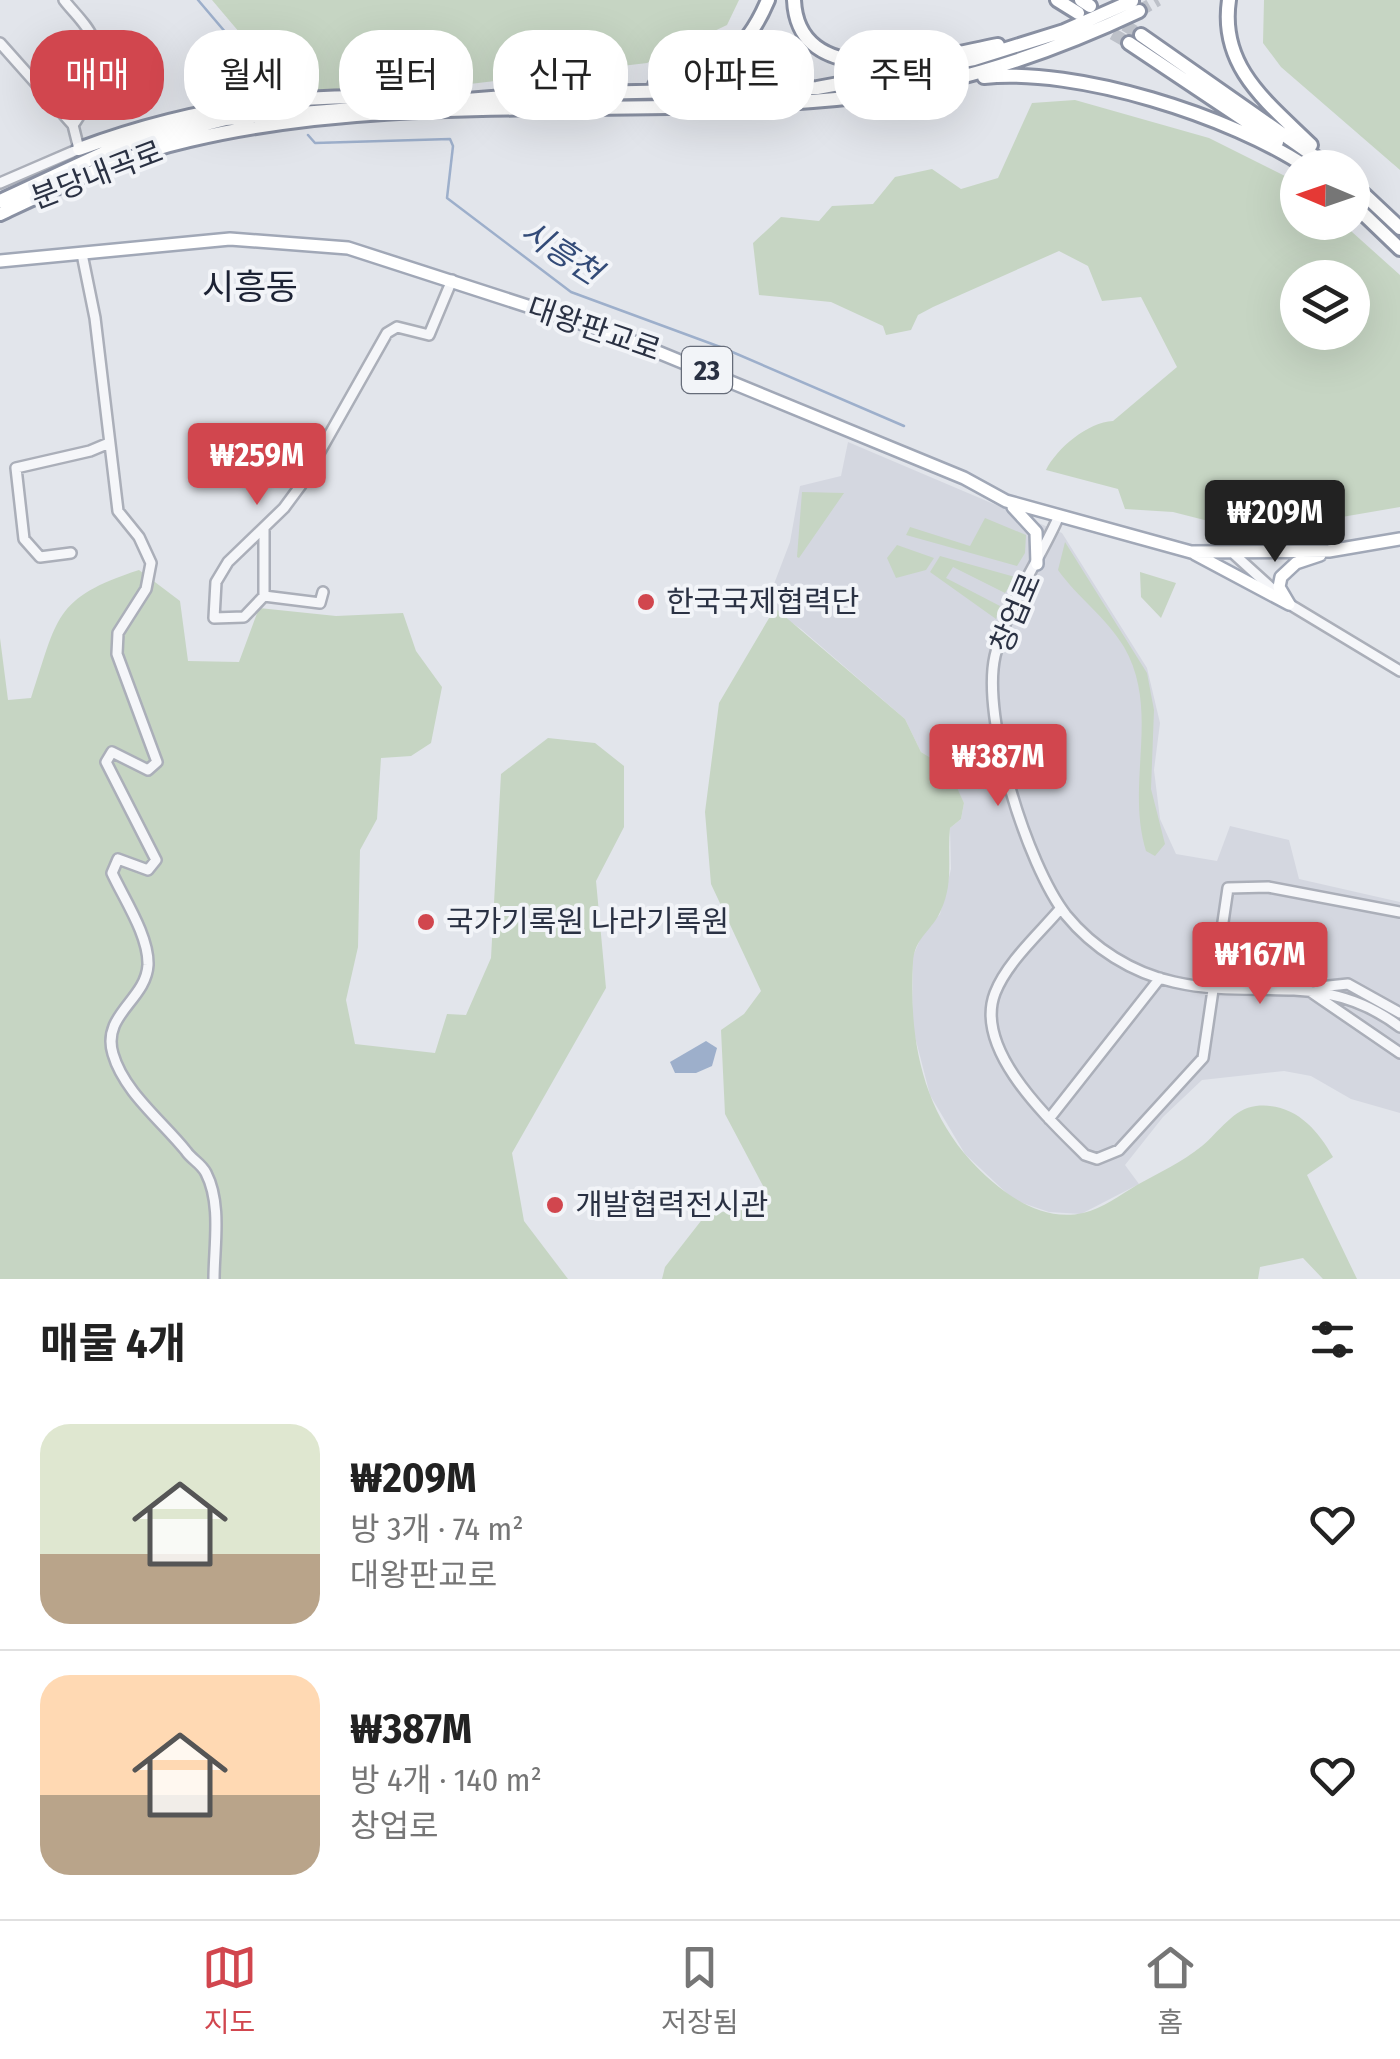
<!DOCTYPE html>
<html lang="ko">
<meta charset="utf-8">
<style>
body{margin:0;font-family:"Fira Sans Condensed","Noto Sans KR",sans-serif;background:#f6f6f6;color:#222;height:100vh;display:flex;flex-direction:column;font-size:38px;white-space:nowrap}
*{box-sizing:border-box;margin:0}
p{font-size:32px;color:#767676}
.icon{flex:none;width:55px;height:55px;fill:none;stroke:currentColor;stroke-width:2;stroke-linecap:round;stroke-linejoin:round}
.map{position:relative;height:1279px;overflow:hidden}
.panel{display:flex;flex-direction:column;background:#fff;flex:1}
.panel>*{flex:none}
.banner{position:absolute;left:30px;top:30px;width:1340px;height:90px;display:flex;gap:20px}
.needle{width:65px;rotate:272deg}
.fabs{position:absolute;left:1280px;top:150px;display:grid;gap:20px}
.fabs a{display:grid;place-items:center;width:90px;height:90px;border-radius:50%;background:#fff;box-shadow:0 10px 40px #0002;font-size:50px}
.price{position:absolute;translate:-50% -85px;padding:0 22px;border-radius:10px;background:#d1464e;color:#fff;font-size:32px;line-height:65px;filter:drop-shadow(0 2px 5px #0008)}
.price::after{content:'';position:absolute;left:50%;top:60px;width:30px;height:22px;margin-left:-15px;background:inherit;clip-path:polygon(0 0,100% 0,50% 100%)}
.price.on{background:#222;color:#fff}
ul{padding:0;list-style:none}
li{display:flex;align-items:center;gap:30px;height:250px;padding:0 40px}
li+li{border-top:2px solid #e0e0e0}
li span{display:grid;place-items:center;flex:none;width:280px;height:200px;border-radius:30px;color:#555}
li>.icon{margin-inline-start:auto}
span .icon{width:120px;height:120px;fill:#fffc;stroke-width:1}
li b{font-size:42px}
h2{display:flex;justify-content:space-between;align-items:center;height:120px;padding:0 40px;font-size:42px}
.pill{padding:0 35px;border-radius:40px;background:#fff;box-shadow:0 10px 40px #0002;font-size:35px;line-height:90px}
.pill.on{background:#d1464e;color:#fff}
.tabs{display:flex;justify-content:space-around;align-items:center;height:140px;border-top:2px solid #e0e0e0;background:#fff;font-size:28px;color:#767676}
.tabs a{display:grid;justify-items:center;gap:5px}
.tabs .on{color:#d1464e}
.map>svg:first-child{display:block}
.built{fill:#d4d7e0}
.green{fill:#c6d5c3;fill-rule:evenodd}
.water{fill:#9dafcb}
.lines{fill:none;stroke-linecap:round;stroke-linejoin:round}
.stream{stroke:#9dafcb;stroke-width:2.5}
.highway-tunnel{stroke:#bdc1c9;stroke-width:12;stroke-dasharray:12 6;stroke-linecap:butt}
.minor-casing{stroke:#abafb9;stroke-width:14}
.major-casing{stroke:#a1a8b7;stroke-width:16}
.highway-casing{stroke:#8990a2;stroke-width:18}
.minor{stroke:#f5f6f9;stroke-width:9}
.major{stroke:#fff;stroke-width:11}
.highway{stroke:#fff;stroke-width:12}
.poi-dot{fill:#d1464e;stroke:#f2f4f8;stroke-width:4}
.labels{text-anchor:middle;stroke-width:8;stroke-linejoin:round;paint-order:stroke}
.shield{fill:#f2f4f8;stroke:#666c79;stroke-width:2.5}
.shield-label{font-size:28px;font-weight:bold;fill:#2a3143}
.street-label{font-size:30px;fill:#2a3143;stroke:#f2f4f8}
.poi-label{font-size:30px;fill:#2a3143;stroke:#f2f4f8;text-anchor:start}
.water-label{font-size:32px;font-style:italic;fill:#334b78;stroke:#f2f4f8}
.quarter-label{font-size:35px;fill:#1c2234;stroke:#f2f4f8}
</style>
<div class="map">
<svg width="1400" height="1279" viewBox="0 0 1400 1279">
<rect width="100%" height="100%" fill="#e2e5eb"/>
<path class="built" d="M848,442L1062,533L1147,668L1160,723L1154,770L1160,819L1176,854L1217,861L1230,826L1289,840L1299,879L1400,902V1113L1351,1099L1311,1076L1284,1071L1202,1080L1163,1117L1125,1165L1139,1184L1081,1214L1049,1212L1014,1200L965,1154L930,1095L912,1025L913,956L923,933L940,914L951,869L950,828L961,819L964,803L946,767L921,752L905,719L801,629L766,605L790,542L800,486L841,476Z"/>
<path class="green" d="M212,0H739L727,25L647,63L427,89L288,90Z
M1264,0H1400V170L1281,67L1263,43Z
M1075,100L1209,138L1289,178L1297,185L1298,222L1342,223L1400,275V507L1307,523L1224,525L1173,512L1125,509L1118,489L1046,470C1057,448 1088,422 1113,421L1177,367L1141,297L1102,301L1088,266L1059,251L933,307L918,315L911,330L886,335L883,326L831,302L759,295L753,243L781,217L819,221L832,206L873,204L895,177L932,169L961,189L998,178L1032,103ZM1298,278H1352V332H1298Z
M802,492L844,493L799,558L797,557Z
M985,518L1026,535L1025,553L1017,566L906,535L910,527L970,546Z
M1065,542L1147,673L1154,710L1151,789L1165,844L1155,856L1146,851C1125,783 1161,711 1124,647C1106,617 1078,598 1058,570Z
M897,545L934,558L926,570L896,578L887,558Z
M940,556L1015,577L1005,593L953,567L946,578L1000,606L996,619L930,572Z
M139,570L180,601L188,661L239,662L259,608L336,616L403,613L416,651L442,687L431,743L411,756L381,758L377,819L360,850L358,947L346,1000L355,1044L435,1053L447,1014L466,1015L491,958L501,774L548,738L595,743L624,766V827L596,881L606,988L512,1153L524,1221L568,1279H0V638L8,700L31,698C58,618 53,598 139,570Z
M1140,572L1176,583L1161,618L1141,597Z
M775,608L905,719L921,752L946,767L953,779L964,803L961,819L950,828C947,856 954,883 941,910C933,930 914,938 913,962C909,1034 920,1105 971,1161C998,1190 1039,1223 1083,1213C1102,1209 1120,1195 1137,1185C1159,1173 1182,1162 1202,1146C1218,1133 1234,1108 1256,1106C1293,1102 1317,1128 1333,1157L1307,1175L1357,1279H1323L1303,1258L1260,1267L1258,1279H662L665,1267L704,1217L770,1199L725,1114L721,1030L744,1014L761,991L711,884L705,812L719,703Z"/>
<path class="water" d="M706,1041L717,1048L712,1066L696,1073H675L670,1062Z"/>
<g class="lines">
<path class="stream" d="M198,0L266,80
M308,135L315,143L450,139L453,146L447,198L571,292L723,348L904,426"/>
<path class="highway-tunnel" d="M1139,11L1158,0
M1109,16L1141,35
M1097,25L1129,43"/>
<g class="minor-casing">
<path id="minor" d="M64,0C73,12 88,25 93,39C101,60 87,108 73,125
M0,43L73,125L79,149L0,183
M82,254L95,318L118,511L139,537L151,563L146,589L118,633L117,654L157,762L148,770L112,752L106,762L156,860L148,870L118,859L112,873C124,899 149,936 148,965C146,1000 101,1015 113,1054C124,1092 162,1121 186,1151C192,1160 201,1163 206,1173C222,1204 214,1246 214,1279
M1058,518C1038,563 1006,607 995,656C981,718 1027,865 1066,915C1093,948 1132,973 1174,982C1257,1001 1324,969 1400,1027
M71,553L40,557L24,539L16,468L90,451L109,443
M1235,555L1289,604L1400,671
M323,592L320,603L264,596L244,617L214,618L216,582L228,562L284,508L301,485L387,333L397,327L429,335L452,280
M264,596V529
M1061,908C1040,933 1007,962 995,993C973,1050 1050,1120 1085,1155L1097,1159L1119,1150L1203,1058L1228,888L1268,887L1400,912
M1319,987L1348,984L1400,1013
M1308,990L1400,1053
M1049,1119L1160,978"/>
</g>
<g class="major-casing">
<path id="major" d="M0,261L230,239L348,248L614,334L964,478L1006,501L1191,552L1329,551L1400,539
M1013,507L1036,532L1037,564
M1195,554L1289,604
M1289,604L1279,587L1281,577L1296,563L1320,555"/>
</g>
<g class="highway-casing">
<path id="highway" d="M794,0C798,96 942,56 998,45
M1057,0L1078,13
M1081,0L1090,6
M1229,0C1219,67 1268,103 1311,145
M1141,35L1331,168
M1129,43L1277,142
M984,77C1076,67 1231,116 1308,168
M655,85C713,76 745,55 768,0
M79,149C173,114 268,96 369,97
M1352,183L1400,228
M0,201L119,146L226,119L543,94L817,88L974,59L1064,31L1132,1
M1352,203L1400,249
M0,214C62,185 123,155 190,140C410,88 642,122 864,96C960,84 1052,52 1139,11"/>
</g>
<use href="#minor" class="minor"/>
<use href="#major" class="major"/>
<use href="#highway" class="highway"/>
</g>
<g class="poi-dot">
<circle cx="646" cy="602" r="10"/>
<circle cx="426" cy="922" r="10"/>
<circle cx="555" cy="1205" r="10"/>
</g>
<g class="labels">
<rect class="shield" x="682" y="347" width="50" height="46" rx="8"/>
<g class="shield-label">
<text x="707" y="380">23</text>
</g>
<g class="street-label">
<text transform="translate(97 175) rotate(-21)" y="10">분당내곡로</text>
<text transform="translate(594 329) rotate(19)" y="10">대왕판교로</text>
<text transform="translate(1016 613) rotate(-67)" y="10">창업로</text>
</g>
<g class="poi-label">
<text x="666" y="612">한국국제협력단</text>
<text x="446" y="932">국가기록원 나라기록원</text>
<text x="575" y="1215">개발협력전시관</text>
</g>
<g class="water-label">
<text transform="translate(561 252) rotate(33)" y="11">시흥천</text>
</g>
<g class="quarter-label">
<text x="250" y="299">시흥동</text>
</g>
</g>
</svg>
<div class="fabs">
<a><svg class="needle" viewBox="-14 -14 28 28"><path d="M0-13l5 13h-10z" fill="#e53935"/><path d="M0 13l5-13h-10z" fill="#767676"/></svg></a>
<a><svg class="icon" aria-label="layers" viewBox="0 0 24 24"><path d="M12 4l9 5-9 5-9-5zM3 14l9 5 9-5"/></svg></a>
</div>
<b class="price" style="left:257px;top:508px">₩259M</b>
<b class="price on" style="left:1275px;top:565px">₩209M</b>
<b class="price" style="left:998px;top:809px">₩387M</b>
<b class="price" style="left:1260px;top:1007px">₩167M</b>
<div class="banner">
<a class="pill on">매매</a>
<a class="pill">월세</a>
<a class="pill">필터</a>
<a class="pill">신규</a>
<a class="pill">아파트</a>
<a class="pill">주택</a>
</div>
</div>
<section class="panel">
<h2>매물 4개<svg class="icon" aria-label="filters" viewBox="0 0 24 24"><path d="M4 7h16M4 17h16"/><circle cx="9" cy="7" r="2"/><circle cx="15" cy="17" r="2"/></svg></h2>
<ul>
<li><span style="background:linear-gradient(#dfe7d0 65%,#b9a48a 0)"><svg class="icon" aria-label="home" viewBox="0 0 24 24"><path d="M3 11l9-7 9 7M6 9v11h12V9"/></svg></span><div><b>₩209M</b><p>방 3개 · 74 m²</p><p>대왕판교로</p></div><svg class="icon" aria-label="heart" viewBox="0 0 24 24"><path d="M12 20l-8-8c-3-5 5-10 8-4 3-6 11-1 8 4z"/></svg></li>
<li><span style="background:linear-gradient(#ffd9b3 60%,#b9a48a 0)"><svg class="icon" aria-label="home" viewBox="0 0 24 24"><path d="M3 11l9-7 9 7M6 9v11h12V9"/></svg></span><div><b>₩387M</b><p>방 4개 · 140 m²</p><p>창업로</p></div><svg class="icon" aria-label="heart" viewBox="0 0 24 24"><path d="M12 20l-8-8c-3-5 5-10 8-4 3-6 11-1 8 4z"/></svg></li>
</ul>
</section>
<nav class="tabs">
<a class="on"><svg class="icon" aria-label="map" viewBox="0 0 24 24"><path d="M3 6l6-2 6 2 6-2v14l-6 2-6-2-6 2zM9 4v14M15 6v14"/></svg>지도</a>
<a><svg class="icon" aria-label="saved" viewBox="0 0 24 24"><path d="M7 4h10v16l-5-4-5 4z"/></svg>저장됨</a>
<a><svg class="icon" aria-label="home" viewBox="0 0 24 24"><path d="M3 11l9-7 9 7M6 9v11h12V9"/></svg>홈</a>
</nav>
